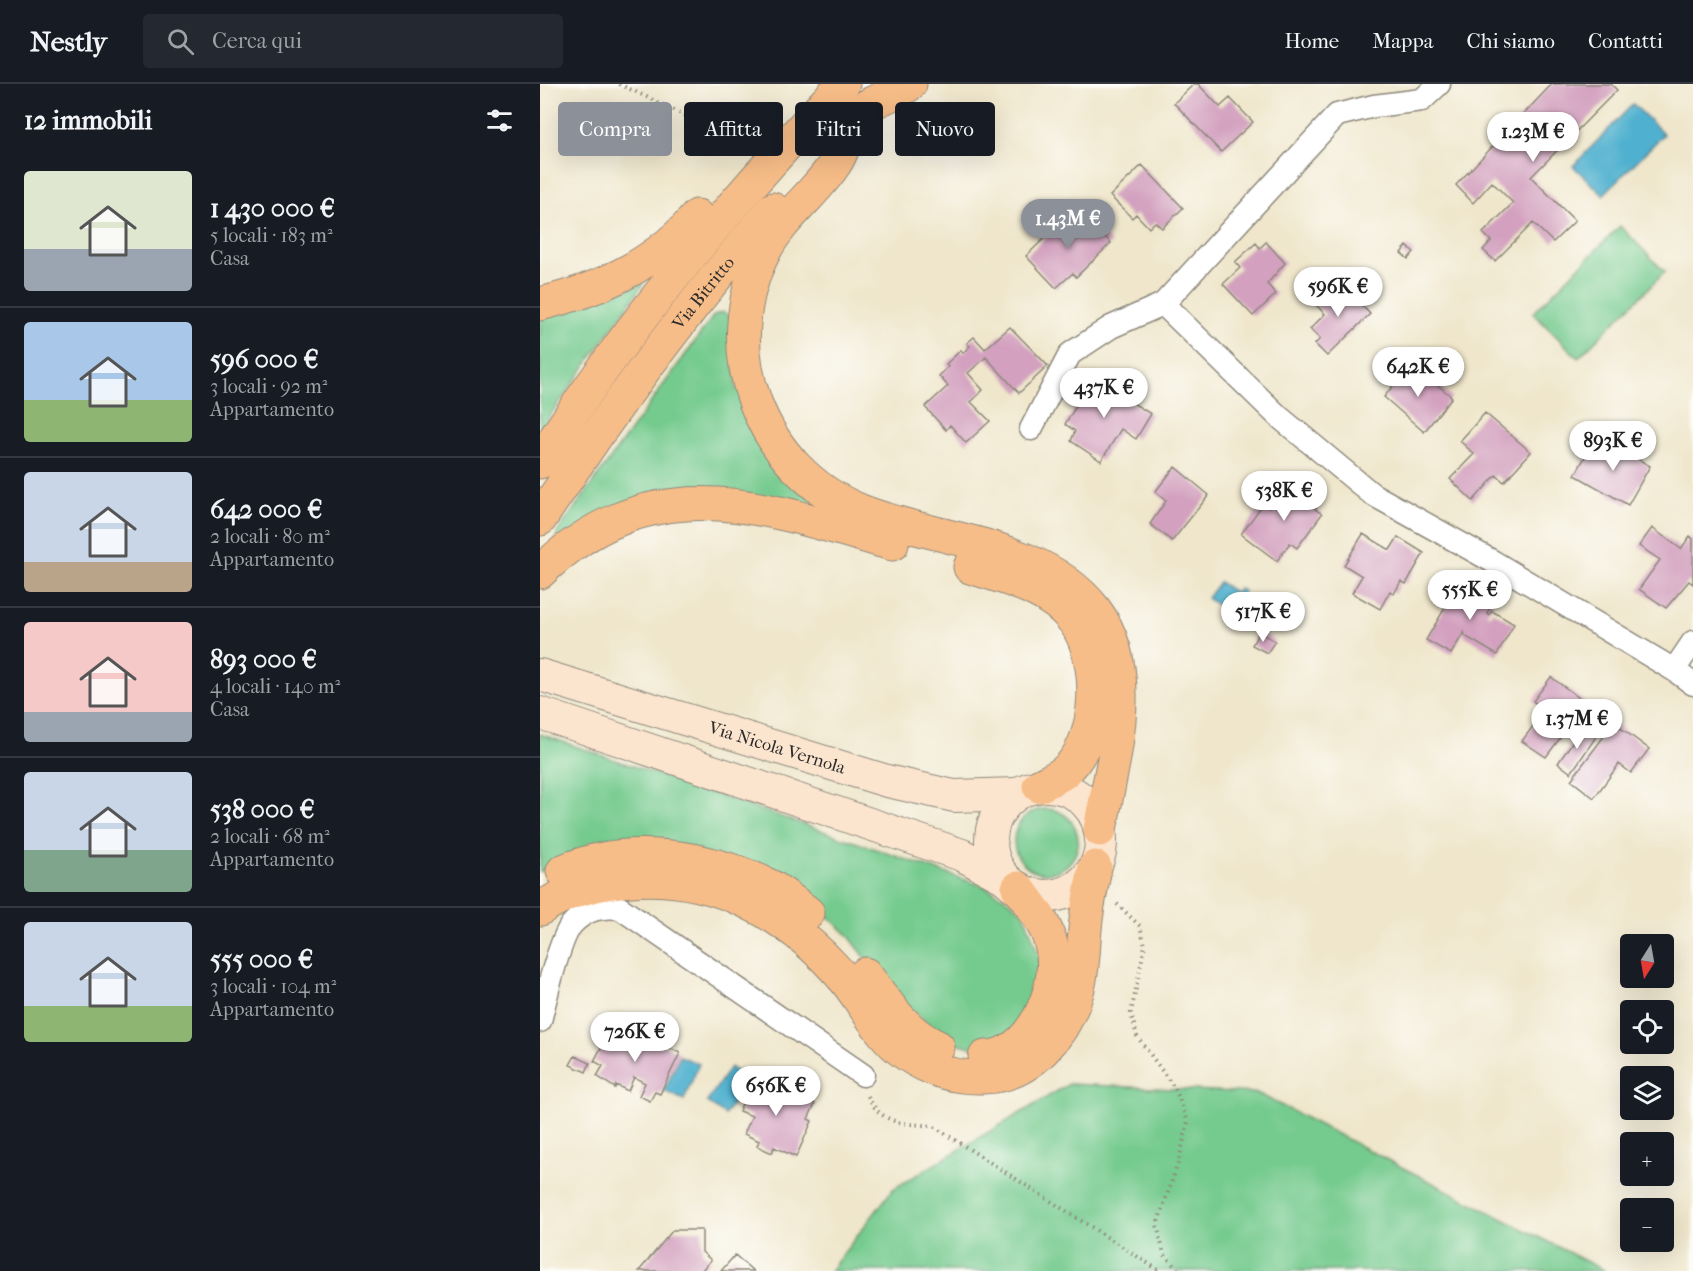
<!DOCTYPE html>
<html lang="it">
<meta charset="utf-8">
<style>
body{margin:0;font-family:"IM FELL French Canon",serif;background:#242831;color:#f1f3f6;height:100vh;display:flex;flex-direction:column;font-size:22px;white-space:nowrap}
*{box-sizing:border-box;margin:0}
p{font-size:20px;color:#9ea1a6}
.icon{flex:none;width:33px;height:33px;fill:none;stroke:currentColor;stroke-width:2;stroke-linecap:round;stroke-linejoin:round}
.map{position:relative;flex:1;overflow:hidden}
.side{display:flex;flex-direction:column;background:#171b24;width:540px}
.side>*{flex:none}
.guide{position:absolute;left:18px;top:18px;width:570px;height:54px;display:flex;gap:12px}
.needle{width:39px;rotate:191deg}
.fabs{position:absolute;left:1080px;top:850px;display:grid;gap:12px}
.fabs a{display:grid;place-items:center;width:54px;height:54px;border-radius:6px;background:#171b24;box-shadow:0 6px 24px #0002;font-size:30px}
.price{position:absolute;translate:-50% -51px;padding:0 14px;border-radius:21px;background:#fff;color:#222;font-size:20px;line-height:39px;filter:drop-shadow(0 2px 3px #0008)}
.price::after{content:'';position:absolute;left:50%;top:36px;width:18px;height:14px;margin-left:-9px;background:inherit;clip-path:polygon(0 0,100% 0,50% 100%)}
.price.current{background:#8c9099;color:#fff}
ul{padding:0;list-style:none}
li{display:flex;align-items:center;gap:18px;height:150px;padding:0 24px}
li+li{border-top:2px solid #363941}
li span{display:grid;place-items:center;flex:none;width:168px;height:120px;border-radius:6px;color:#555}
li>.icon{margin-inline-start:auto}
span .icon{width:72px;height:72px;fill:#fffc;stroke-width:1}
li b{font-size:26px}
h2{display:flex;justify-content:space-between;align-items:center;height:72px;padding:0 24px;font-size:26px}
.pill{padding:0 21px;border-radius:6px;background:#171b24;box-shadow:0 6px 24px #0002;font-size:21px;line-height:54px}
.pill.current{background:#8c9099;color:#fff}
header{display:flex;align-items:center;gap:36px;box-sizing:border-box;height:84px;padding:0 30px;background:#171b24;border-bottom:2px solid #363941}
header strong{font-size:28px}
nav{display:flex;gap:33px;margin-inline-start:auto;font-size:21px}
.search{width:420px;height:54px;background:#242831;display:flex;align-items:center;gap:15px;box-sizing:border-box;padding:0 21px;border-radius:6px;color:#9ea1a6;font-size:22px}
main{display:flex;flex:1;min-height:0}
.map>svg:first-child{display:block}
.green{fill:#75ca8e;stroke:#507a5c;stroke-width:1.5}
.water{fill:#50b1cf;stroke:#3e6e7d;stroke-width:1.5}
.building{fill:#d3a1bf}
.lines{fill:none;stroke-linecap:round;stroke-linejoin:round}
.street-casing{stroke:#8d887b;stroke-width:25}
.secondary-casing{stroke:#8d887b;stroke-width:34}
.highway-casing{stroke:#8d887b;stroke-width:35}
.path{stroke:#8d887b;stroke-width:4;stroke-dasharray:1.5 4.5;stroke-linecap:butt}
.street{stroke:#fff;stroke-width:22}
.secondary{stroke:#fce5cf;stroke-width:32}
.highway{stroke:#f7bd88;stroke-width:33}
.labels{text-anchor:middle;stroke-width:4.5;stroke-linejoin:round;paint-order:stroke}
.street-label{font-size:18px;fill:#2b2b2b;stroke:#fdfcf7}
</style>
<header>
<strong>Nestly</strong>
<div class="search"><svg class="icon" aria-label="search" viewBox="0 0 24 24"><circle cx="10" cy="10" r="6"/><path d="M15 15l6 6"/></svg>Cerca qui</div>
<nav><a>Home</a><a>Mappa</a><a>Chi siamo</a><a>Contatti</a></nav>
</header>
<main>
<section class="side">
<h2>12 immobili<svg class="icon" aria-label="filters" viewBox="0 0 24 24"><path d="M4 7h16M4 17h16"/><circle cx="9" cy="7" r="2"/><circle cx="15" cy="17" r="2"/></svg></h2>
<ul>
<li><span style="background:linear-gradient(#dfe7d0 65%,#9aa5b1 0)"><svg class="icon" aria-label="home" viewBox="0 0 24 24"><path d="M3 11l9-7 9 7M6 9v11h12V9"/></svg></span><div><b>1 430 000 €</b><p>5 locali · 183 m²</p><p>Casa</p></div></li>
<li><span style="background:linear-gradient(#a9c7e8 65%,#8fb573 0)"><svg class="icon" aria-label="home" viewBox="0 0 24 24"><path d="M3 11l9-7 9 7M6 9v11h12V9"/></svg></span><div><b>596 000 €</b><p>3 locali · 92 m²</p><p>Appartamento</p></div></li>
<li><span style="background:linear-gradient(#c9d6e8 75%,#b9a48a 0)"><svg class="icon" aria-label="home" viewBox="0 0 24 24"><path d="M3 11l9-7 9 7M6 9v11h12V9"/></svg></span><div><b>642 000 €</b><p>2 locali · 80 m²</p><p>Appartamento</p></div></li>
<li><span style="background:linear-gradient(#f6c9c9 75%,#9aa5b1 0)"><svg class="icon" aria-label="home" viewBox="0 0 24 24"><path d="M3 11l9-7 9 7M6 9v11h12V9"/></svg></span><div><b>893 000 €</b><p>4 locali · 140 m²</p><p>Casa</p></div></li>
<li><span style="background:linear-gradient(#c9d6e8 65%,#7fa58c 0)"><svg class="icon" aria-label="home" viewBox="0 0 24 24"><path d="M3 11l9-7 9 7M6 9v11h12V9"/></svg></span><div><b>538 000 €</b><p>2 locali · 68 m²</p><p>Appartamento</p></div></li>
<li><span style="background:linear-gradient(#c9d6e8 70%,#8fb573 0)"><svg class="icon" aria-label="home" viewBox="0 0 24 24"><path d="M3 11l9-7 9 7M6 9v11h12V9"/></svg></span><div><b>555 000 €</b><p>3 locali · 104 m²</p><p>Appartamento</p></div></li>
</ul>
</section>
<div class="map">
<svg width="1153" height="1187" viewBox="0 0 1153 1187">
<rect width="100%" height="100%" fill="#fdfcf7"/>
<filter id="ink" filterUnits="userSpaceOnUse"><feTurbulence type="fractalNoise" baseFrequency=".0167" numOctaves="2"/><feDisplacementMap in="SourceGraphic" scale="12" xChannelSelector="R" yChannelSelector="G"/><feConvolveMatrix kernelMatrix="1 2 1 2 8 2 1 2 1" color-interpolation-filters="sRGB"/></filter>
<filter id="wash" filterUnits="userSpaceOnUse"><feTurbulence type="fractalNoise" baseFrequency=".008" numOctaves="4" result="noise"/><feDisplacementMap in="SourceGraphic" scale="24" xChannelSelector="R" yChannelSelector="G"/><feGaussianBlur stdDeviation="1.35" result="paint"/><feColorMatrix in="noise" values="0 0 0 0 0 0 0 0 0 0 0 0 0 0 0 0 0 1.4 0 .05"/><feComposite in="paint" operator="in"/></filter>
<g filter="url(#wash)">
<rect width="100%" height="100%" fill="#efe6cb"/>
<path class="green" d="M1080,142L1125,188L1038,274L993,229Z
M104,199L0,346V232Z
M183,228L193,235L196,304L325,438L205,411L13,462L18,447L174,231Z
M0,650L446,803L465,814L484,829L500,875L494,912L474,944L453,959L431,963L412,958L358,916L308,851L274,820L15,780L0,788Z
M474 757a32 32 0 1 1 64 0a32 32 0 1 1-64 0Z
M529,1000L717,1009L1065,1187H290L353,1105Z"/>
<path class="water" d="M1093,20L1124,50L1063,111L1033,82Z
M679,498L696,509L699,505L704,507L702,514L719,526L707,542L667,514Z
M140,972L159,980L144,1016L124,1007Z
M190,983L208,996L185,1031L167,1018Z"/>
<g id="blocks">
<path class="building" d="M654,0H658L680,23L690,14L713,38L681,68L634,19Z
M1012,0H1071L1077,6L991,93L1035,137L1013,158L993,139L955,177L943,166L951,157L943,149L973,119L952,98L933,119L916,101Z
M602,81L643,124L622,144L615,138L609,144L596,130L592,134L570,112Z
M532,128L543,139L547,134L571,159L536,193L533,189L516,204L486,172Z
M726,158L745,179L727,200L736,210L713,232L683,200L700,184L695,178L716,159L720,164Z
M867,162L874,168L868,175L861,169Z
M799,198L830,230L787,272L775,260L780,255L770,245L785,230L776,221Z
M470,243L508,282L479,309L446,273L428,289L443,306L431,318L450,337L426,359L410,341L406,346L385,323L408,302L399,292L408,283L406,280L421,266L423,269L430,262L427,259L434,253L445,265Z
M871,279L884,290L876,300L880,303L888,293L912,313L884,348L844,313Z
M553,295L611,330L596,355L581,345L561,377L531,357L535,347L525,340Z
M945,329L991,368L964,398L956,391L933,417L910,395L934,370L920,357Z
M1063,355L1110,382L1088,421L1035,391L1049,366L1055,370Z
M635,383L669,411L632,457L610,440L626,417L615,408Z
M755,399L781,417L775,425L782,430L757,464L750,459L737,477L701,450L723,420L729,424L738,411L743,415Z
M1112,444L1141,465L1150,452L1153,455V500L1149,497L1126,524L1099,505L1120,476L1099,462Z
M823,450L850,466L858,453L884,469L866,500L861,497L854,510L850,507L840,525L812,509L822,492L804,481Z
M922,495L955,515L947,529L949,531L952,527L974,540L957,571L925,552L924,548L911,570L886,556Z
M719,548L735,557L727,569L712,561Z
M1011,593L1046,619L1006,673L982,657L1005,626L993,617Z
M1074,639L1109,665L1091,689L1079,680L1054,714L1031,696Z
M1042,644L1056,653L1031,689L1018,679Z
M67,940L78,946L79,952L99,961L102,955H111L140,969L120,1010L115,1008L110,1017L99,1012L105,999L94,993L88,1007L76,1001L75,1004L57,992L63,982L54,977L68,951L63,948Z
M35,972L50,979L46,988L30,981Z
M213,993L275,1020L268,1035L272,1037L256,1073L234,1063L232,1069L217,1062L219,1057L204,1050L212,1032L199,1027Z
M133,1146H162V1168L171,1176L161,1187H99Z
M195,1171L213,1187H181Z"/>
</g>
</g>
<g filter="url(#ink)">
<use href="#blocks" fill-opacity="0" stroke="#8d887b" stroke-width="1.5"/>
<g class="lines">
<g class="street-casing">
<path id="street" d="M623,220L797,31L834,22L882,16L899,0
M491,345L530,270L571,243L623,220L738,332L832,410L952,477L1134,586L1153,558
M1134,586L1153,600
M0,937C5,917 20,852 33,839C47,825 62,822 80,824L323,991"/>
</g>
<g class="secondary-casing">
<g id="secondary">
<path id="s1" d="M0,591L347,697L414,712L476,710"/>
<path d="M0,629L422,771L465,794"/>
<circle cx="506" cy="757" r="55"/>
</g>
</g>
<g class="highway-casing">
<g id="highway">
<path d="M370,0C356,11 333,15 321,27C310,37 305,65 296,78C276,110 243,132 225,166C173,264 219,386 321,427C396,457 503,458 555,526C601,587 572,678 560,746"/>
<path d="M0,220C60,206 117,179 157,132"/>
<path d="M0,378C87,241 192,117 303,0"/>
<path id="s2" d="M0,435C72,325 147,224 233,125"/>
<path d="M430,483C466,494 510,505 534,537C562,574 562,658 523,689C516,694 506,698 499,702"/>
<path d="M0,488C112,381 223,422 352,460"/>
<path d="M23,787C88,759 168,772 230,802C243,809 256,820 268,829"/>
<path d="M0,825C25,808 51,800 80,797C171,786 249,829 306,897C326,922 339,951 366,970C389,986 415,994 443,993C491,993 527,948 538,904C544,882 543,859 546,836C548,818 552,801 555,783"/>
<path d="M325,890C346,917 366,950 398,963"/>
<path d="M445,973C490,972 518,909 513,870C510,844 493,824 478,804"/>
</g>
</g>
<path class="path" d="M79,0L211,62
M577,820L600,842L605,861L591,929L597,952L636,1006L648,1038L639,1076L617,1141L624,1170L639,1187
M328,1012C342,1042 364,1039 393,1042L620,1187"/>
<use href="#street" class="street"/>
<use href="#secondary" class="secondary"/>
<use href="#highway" class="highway"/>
</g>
</g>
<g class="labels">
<g class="street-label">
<text dy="6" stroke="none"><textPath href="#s2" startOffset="279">Via Bitritto</textPath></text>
<text dy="6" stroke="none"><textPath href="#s1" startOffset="248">Via Nicola Vernola</textPath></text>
</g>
</g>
</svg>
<div class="fabs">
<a><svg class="needle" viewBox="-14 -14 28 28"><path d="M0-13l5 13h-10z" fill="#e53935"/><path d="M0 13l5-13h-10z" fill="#9ea1a6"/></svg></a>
<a><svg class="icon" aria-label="locate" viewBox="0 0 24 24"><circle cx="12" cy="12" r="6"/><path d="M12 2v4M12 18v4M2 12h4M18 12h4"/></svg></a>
<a><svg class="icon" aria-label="layers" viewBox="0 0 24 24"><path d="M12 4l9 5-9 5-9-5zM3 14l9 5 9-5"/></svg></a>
<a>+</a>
<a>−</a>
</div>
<b class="price" style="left:993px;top:79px">1.23M €</b>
<b class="price current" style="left:528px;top:166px">1.43M €</b>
<b class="price" style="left:798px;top:234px">596K €</b>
<b class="price" style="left:878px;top:314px">642K €</b>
<b class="price" style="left:564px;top:335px">437K €</b>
<b class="price" style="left:1073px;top:388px">893K €</b>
<b class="price" style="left:744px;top:438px">538K €</b>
<b class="price" style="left:930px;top:537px">555K €</b>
<b class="price" style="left:723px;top:559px">517K €</b>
<b class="price" style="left:1037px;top:666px">1.37M €</b>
<b class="price" style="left:95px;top:979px">726K €</b>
<b class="price" style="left:236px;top:1033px">656K €</b>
<div class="guide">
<a class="pill current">Compra</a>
<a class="pill">Affitta</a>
<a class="pill">Filtri</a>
<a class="pill">Nuovo</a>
</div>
</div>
</main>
